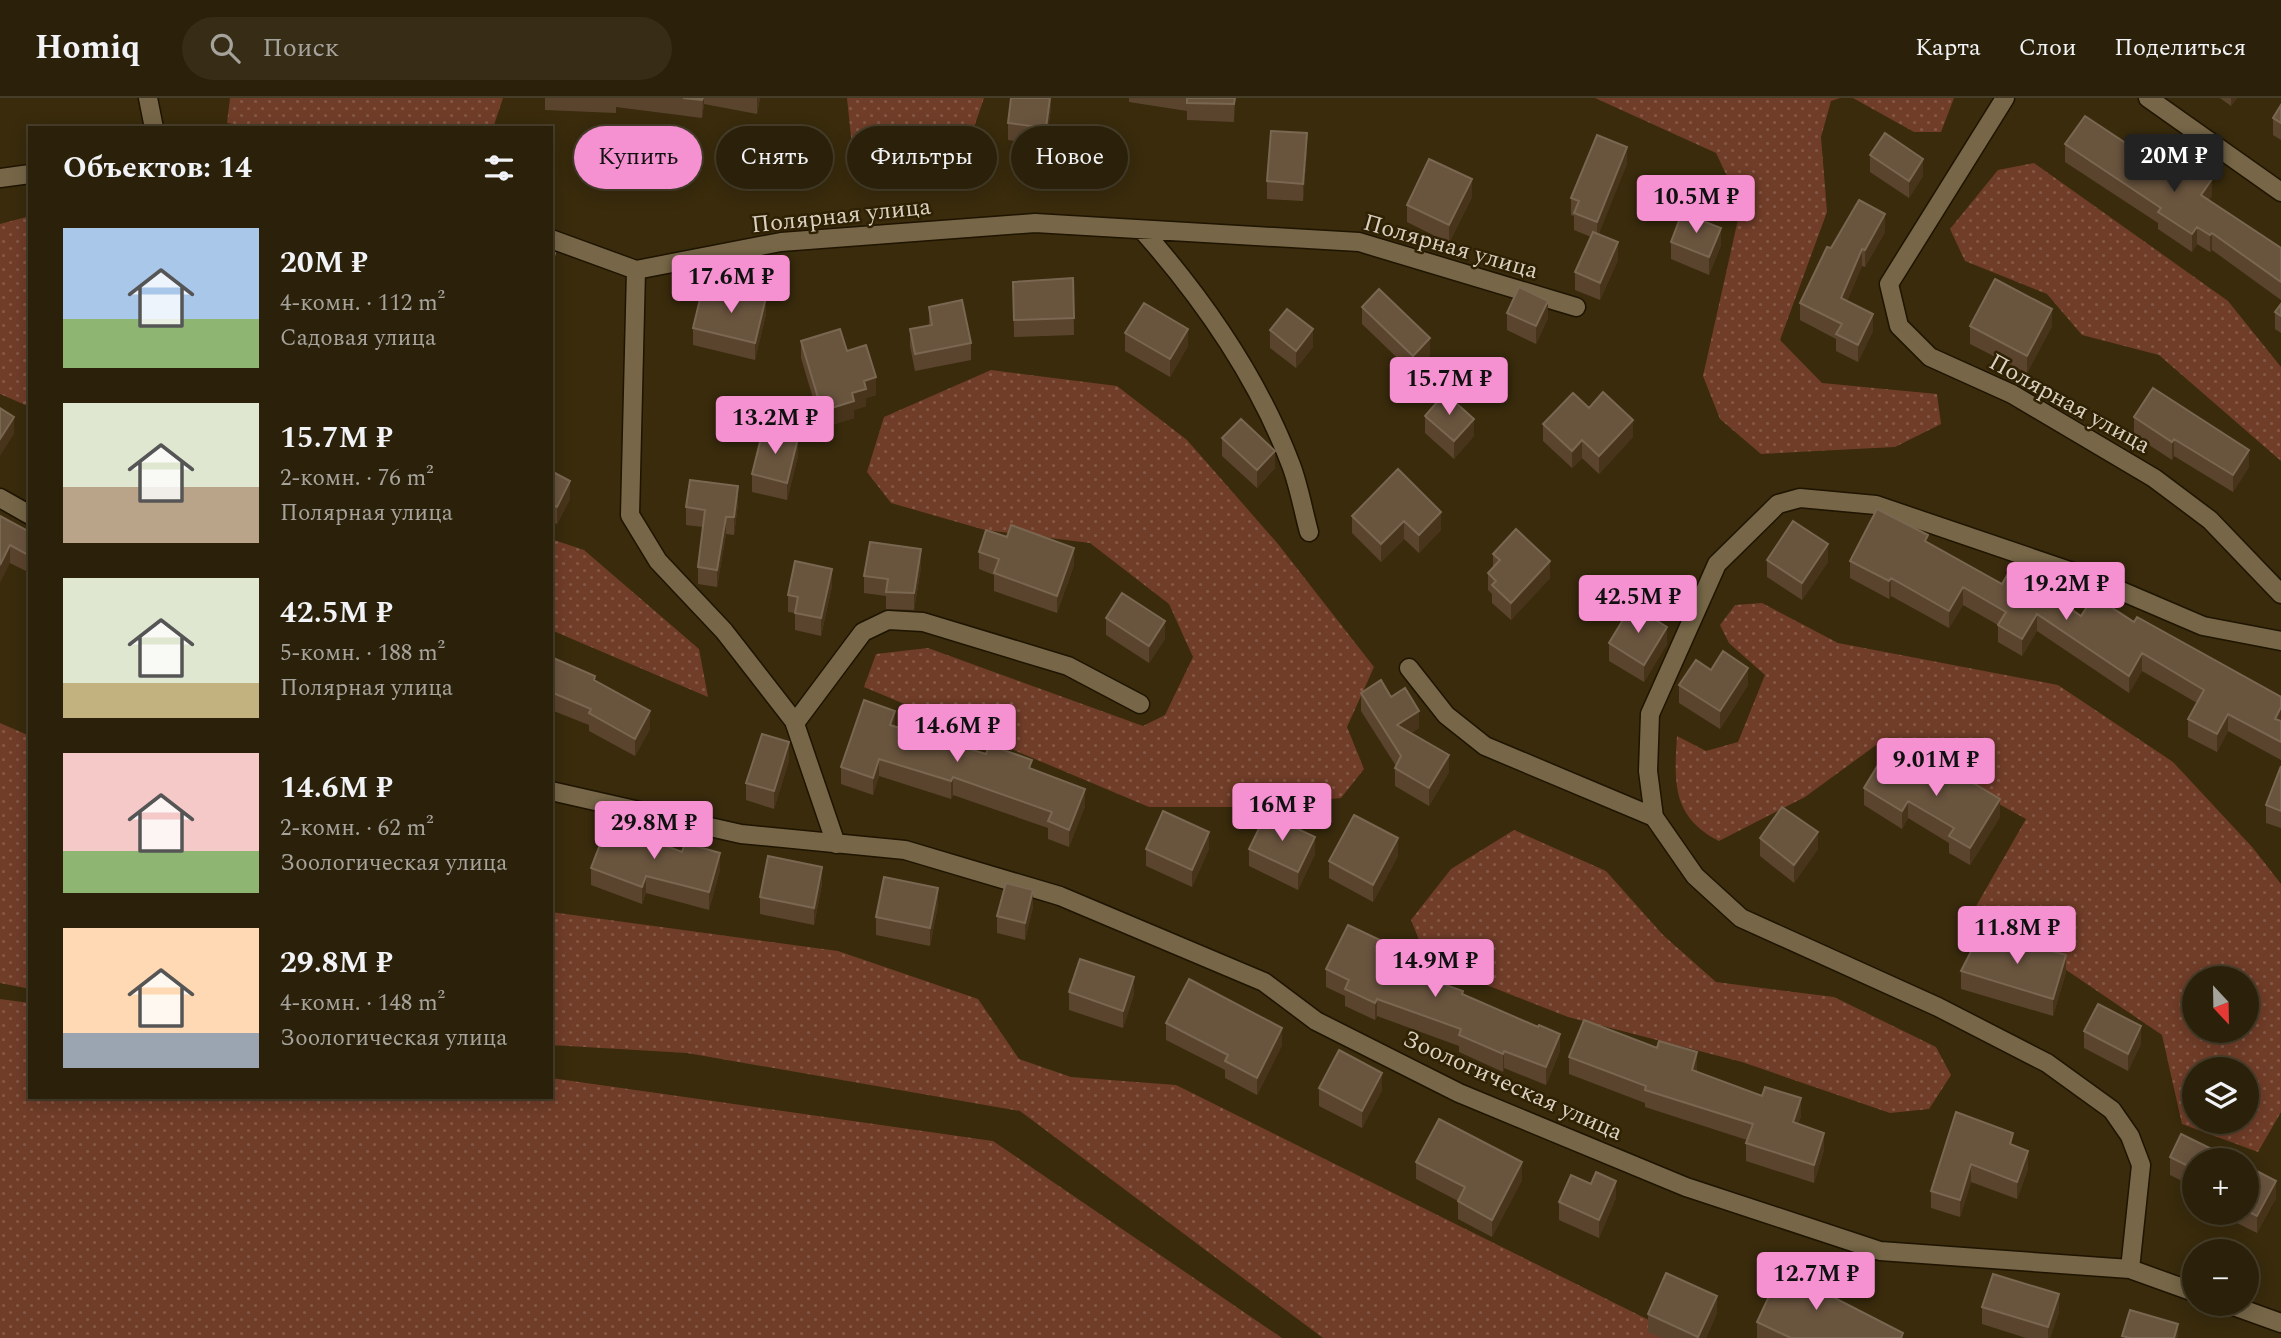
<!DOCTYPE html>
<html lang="ru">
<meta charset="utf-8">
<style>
body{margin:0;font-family:Spectral,serif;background:#372d17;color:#f1f3f6;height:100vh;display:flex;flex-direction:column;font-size:26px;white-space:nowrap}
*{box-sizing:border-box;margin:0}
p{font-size:23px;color:#a6a39c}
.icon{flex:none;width:38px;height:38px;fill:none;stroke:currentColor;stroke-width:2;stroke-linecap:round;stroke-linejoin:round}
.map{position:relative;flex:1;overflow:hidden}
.side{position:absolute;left:28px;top:28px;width:525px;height:973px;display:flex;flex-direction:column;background:#2b2009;border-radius:0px;box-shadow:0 4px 18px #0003,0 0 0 2px #473e2a}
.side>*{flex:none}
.guide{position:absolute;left:574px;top:28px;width:665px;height:63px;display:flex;gap:14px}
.needle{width:46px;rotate:158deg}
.tools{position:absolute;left:2182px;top:868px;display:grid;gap:14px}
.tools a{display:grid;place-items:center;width:77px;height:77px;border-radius:50%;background:#2b2009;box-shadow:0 4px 18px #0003,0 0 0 2px #473e2a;font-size:35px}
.price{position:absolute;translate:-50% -60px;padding:0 16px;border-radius:7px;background:#f590d1;color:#111;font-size:23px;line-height:46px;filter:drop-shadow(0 2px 4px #0008)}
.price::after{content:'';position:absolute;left:50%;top:42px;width:21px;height:16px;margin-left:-10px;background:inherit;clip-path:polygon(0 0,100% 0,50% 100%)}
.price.on{background:#222;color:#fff}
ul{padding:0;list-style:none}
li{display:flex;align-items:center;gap:21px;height:175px;padding:0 35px}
li span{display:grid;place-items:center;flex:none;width:196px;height:140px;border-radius:0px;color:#555}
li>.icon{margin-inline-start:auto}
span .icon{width:84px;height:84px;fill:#fffc;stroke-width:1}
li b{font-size:30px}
h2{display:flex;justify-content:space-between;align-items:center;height:84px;padding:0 35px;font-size:30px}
.pill{padding:0 24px;border-radius:32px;background:#2b2009;box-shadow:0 4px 18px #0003,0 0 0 2px #473e2a;font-size:24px;line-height:63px}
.pill.on{background:#f590d1;color:#111}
header{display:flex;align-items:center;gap:42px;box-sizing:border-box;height:98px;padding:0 35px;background:#2b2009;border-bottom:2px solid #473e2a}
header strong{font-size:33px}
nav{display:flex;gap:38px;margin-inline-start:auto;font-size:24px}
.search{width:490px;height:63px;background:#372d17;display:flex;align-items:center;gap:18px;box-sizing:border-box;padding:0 24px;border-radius:38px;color:#a6a39c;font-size:26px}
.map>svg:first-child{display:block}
.grass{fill:url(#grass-dots);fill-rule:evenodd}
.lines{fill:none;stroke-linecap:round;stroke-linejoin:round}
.street-casing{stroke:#1e1400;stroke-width:21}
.street{stroke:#776748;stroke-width:18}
.wall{fill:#5b442e}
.shaded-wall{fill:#48341a}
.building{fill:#69543e;stroke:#7a6752;stroke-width:2}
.labels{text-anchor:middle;stroke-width:5;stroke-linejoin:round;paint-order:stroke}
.street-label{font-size:24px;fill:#d9d0c0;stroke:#2f2103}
</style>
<header>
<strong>Homiq</strong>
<div class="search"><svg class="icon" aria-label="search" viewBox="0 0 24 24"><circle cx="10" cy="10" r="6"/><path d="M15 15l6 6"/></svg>Поиск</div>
<nav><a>Карта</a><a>Слои</a><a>Поделиться</a></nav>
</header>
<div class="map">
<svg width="2281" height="1240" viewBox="0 0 2281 1240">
<defs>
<pattern id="grass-dots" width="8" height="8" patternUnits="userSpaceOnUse" patternTransform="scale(1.75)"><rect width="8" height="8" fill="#703d28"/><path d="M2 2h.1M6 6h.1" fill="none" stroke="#845845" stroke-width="1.8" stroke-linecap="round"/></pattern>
</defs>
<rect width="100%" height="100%" fill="#392b0c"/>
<path class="grass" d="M230,0H503L493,30H259L227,25Z
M847,0H984L970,41L938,69L853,58Z
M1595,0H1840L1831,3L1821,39L1827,114L1780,242L1822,285L1937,296L1941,326L1895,349L1761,356L1720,321L1703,278L1741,108L1716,55Z
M1853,0H1954L1941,34H1914Z
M2034,65L2228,203L2281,269V363L2159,257L2082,237L2047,196L1965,163L1950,131L1998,72Z
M30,118V309L0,296V126Z
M991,272L1117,288L1187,342L1278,446L1374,569L1347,629L1364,671L1341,700L1253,709H1149L864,589L876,556L928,550L1143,628L1165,617L1193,559L1169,506L1090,445L985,432L891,405L867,374L884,319Z
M551,441L584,452L699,551L708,599L551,532Z
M1762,505L1838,545L2058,587L2173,664L2253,750L2281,786V1014L2258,1054L2182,1026L2162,937L1975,810L2026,721L1883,642L1805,699L1719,743C1672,719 1674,685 1677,638L1706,653L1738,644L1765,577L1729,545L1720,527L1735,507ZM2194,880H2247V933H2194ZM2194,971H2247V1024H2194Z
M0,625L30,638V891L0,885Z
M1514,732L1606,773L1663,837L1716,884L1834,899L1936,949L1951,977L1929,1011L1890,1015L1742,964L1568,919L1428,864L1411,822L1451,771Z
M551,814L838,853L978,901L1019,961L1071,979L1176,987L1685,1240H1323L1020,1013L687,955L551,947Z
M0,901L30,905V999H551V980L993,1043L1282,1240H0Z"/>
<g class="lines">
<g class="street-casing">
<path id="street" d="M148,0L154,30
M2005,0L1889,186L1899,228L1930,259L2012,296L2154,380L2210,422L2281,496
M2148,0L2281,94
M0,80L30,76
M1143,133C1204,202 1258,280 1291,367C1299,388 1303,412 1309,434
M551,141L636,172L781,144L1035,125L1359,144L1576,209
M636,172L630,417L658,463L724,533L794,623L836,746
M0,400L30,417
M1409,570L1446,617L1485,648L1654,719
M795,625L863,534L888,522L923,524L1068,568L1140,606
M551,693L741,736L905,752L1060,798L1264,884L1316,923L1459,995L1686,1089L1880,1153L2130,1171L2194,1194
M2130,1171L2141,1067L2130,1038L2112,1012L2047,965L1938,909L1741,820L1695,778L1654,719L1648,673L1650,616L1717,466L1778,406L1800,400L1876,407L2093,481L2203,528L2281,543
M2228,1206L2281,1225"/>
</g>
<use href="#street" class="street"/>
</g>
<path class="wall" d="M545,0H760L757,16L704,6L702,20L616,9V15L545,12Z
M1051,0V10L1046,48L1008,42V25Z
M1129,0H1235L1234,24L1187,22V13L1129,4Z
M2220,0H2237L2231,8Z
M2281,7V42L2273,37V20Z
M2065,46L2180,81L2212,98L2209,102L2281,150V202L2212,152L2210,154L2197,146L2192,154L2158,131V125L2065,64Z
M1307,52L1303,103L1267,101V83Z
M1870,57L1923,78L1909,100L1870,74Z
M1627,66L1598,136L1618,162L1600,202L1575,192V174L1591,139L1574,132V118L1571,117V100Z
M1472,99L1449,145L1407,124V107Z
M1885,134L1865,169L1862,168L1847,203L1873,233L1858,264L1836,253V241L1800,222V205L1831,150Z
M1671,144L1721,147L1709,177L1671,161Z
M1073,180L1074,237L1014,239L1013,184Z
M2281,206V235L2275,231V214Z
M929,209L971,245V262L915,273L910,248V231L929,227Z
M1362,209L1430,257L1413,275L1362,226Z
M1507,215L1548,220L1536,246L1507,232Z
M766,216L755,262L693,247V230Z
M1970,228H2052L2027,275L1970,246Z
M1270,232L1313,249L1296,270L1270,250Z
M1125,235L1188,248L1170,279L1125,253Z
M801,243L847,253L876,297L866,300V308L854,312V320L822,330L801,260Z
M1589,310L1633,339L1599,376L1582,360L1572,370L1543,343V326Z
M1425,318L1474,338L1454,361L1425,335Z
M2134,319L2249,369L2233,394L2174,358L2172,362L2134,337Z
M1222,340L1275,370L1257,390L1222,358Z
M798,358L787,402L752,394V376Z
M551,373L570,401L557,426L551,423Z
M738,406L734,437L726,436L717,489L698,486V469L703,429L686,427V409Z
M1441,414V432L1419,455L1404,441L1381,464L1352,435V418Z
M0,418L30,434V475L10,465Z
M1928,445L2002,486L2081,518L2134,524L2281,599V662L2228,633L2217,654L2188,639V621L2197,605L2142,573L2129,595L2037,533L2022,558L1998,544V527L1963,507L1949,530L1891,498L1889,501L1850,480V463Z
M979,454L1074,467L1057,515L994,493V477L979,471Z
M1493,456L1550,480L1511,522L1492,505V496L1488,492V475L1493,469Z
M1767,462L1828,464L1802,502L1767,479Z
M921,469L914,512L886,511V498L864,495V478Z
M832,488L821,538L795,532V515L788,514V497Z
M1106,520L1165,541L1149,565L1106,537Z
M1609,545L1667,546L1644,584L1609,563Z
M551,559L595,583L650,631L635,658L589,633V627L551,612Z
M1711,572L1748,587L1720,631L1679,605V587Z
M1361,595L1391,599L1419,630L1411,635L1449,674L1429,708L1395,688V670L1396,668L1361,613Z
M895,629L1032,671L1085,708L1069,749L1048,741V730L953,697L951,701L879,678L873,697L841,686V669Z
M789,662L774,711L746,702V685Z
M2281,668V730L2266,725V707Z
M1931,687L2000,719L1970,767L1949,755V745L1908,720L1902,731L1864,707V690Z
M1760,740L1818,751L1794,785L1760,758Z
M1146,751H1209L1192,789L1146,768Z
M1249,751L1315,756L1298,792L1249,768Z
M1398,758L1373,804L1329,780V763Z
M591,770L720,772L709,812L646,795L642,806L591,787Z
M822,786L814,827L760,816V799Z
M938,807L930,848L876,837V819Z
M1033,809L1025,842L997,835V818Z
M2017,856L2066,874L2053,918L1961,891V873Z
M1401,869L1400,870L1463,896L1560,953L1546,987L1504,970L1503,974L1459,954V948L1377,918L1375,922L1345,908V898L1326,889V871Z
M1069,894L1134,896L1123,930L1069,912Z
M1166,925L1282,947L1257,997L1225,980V972L1166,942Z
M2084,933L2141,946L2128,973L2084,950Z
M1569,959L1697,971V974L1801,1018L1798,1026L1824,1052L1814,1085L1746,1063V1045L1747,1042L1645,1009V1005L1569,976Z
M1319,990L1382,992L1362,1030L1319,1008Z
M1956,1014L2013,1047L2028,1071L2017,1101L1971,1084L1960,1119L1931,1110V1093Z
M2170,1059L2194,1062V1089L2170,1077Z
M1416,1064L1522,1082L1492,1139L1458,1121V1103L1416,1081Z
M2247,1068L2276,1100L2257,1135L2233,1123V1115H2247Z
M1616,1100L1599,1140L1559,1122V1104Z
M1826,1196L1903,1240H1757V1224Z
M1982,1209L2059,1214L2050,1240H2026L1982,1226Z
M1717,1215L1706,1240H1662L1648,1234V1216Z"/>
<path class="shaded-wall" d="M703,0H704V6L702,20Z
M757,0H760L757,16Z
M1050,0H1051V10L1046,48V30Z
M2231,0H2237L2231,8Z
M1307,35V52L1303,103V86Z
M1627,49V66L1597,141V124Z
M1923,61V78L1909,100V83Z
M1472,81V99L1449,145V127Z
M2212,81V98L2201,114V97Z
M1885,116V134L1865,169V152Z
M2197,129V146L2192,154V136Z
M1721,130V147L1709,177V159Z
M2212,135V152L2210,154V137Z
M1618,144V162L1600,202V185Z
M1862,151V168L1841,218V200Z
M555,155V172L551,187V169Z
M766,199V216L755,262V245Z
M1548,203V220L1536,246V228Z
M2052,211V228L2027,275V258Z
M1873,216V233L1858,264V247Z
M1188,231V248L1170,279V261Z
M1313,231V249L1296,270V253Z
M1430,240V257L1413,275V258Z
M876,279V297L866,300V308L854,312V320L822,330V313L852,295L864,283Z
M14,319V336L0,358V341Z
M1474,321V338L1454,361V343Z
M1633,322V339L1599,376V358Z
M798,340V358L787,402V385Z
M2174,341V358L2172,362V344Z
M1582,342V360L1572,370V353Z
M2249,352V369L2233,394V377Z
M1275,353V370L1257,390V372Z
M570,383V401L557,426V409Z
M738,388V406L734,437V419Z
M1441,414V432L1419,455V437Z
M726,419V436L717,489V472Z
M1404,423V441L1381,464V446Z
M1828,446V464L1802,502V485Z
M10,447V465L0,485V467Z
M1074,450V467L1057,515V498Z
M921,451V469L914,512V495Z
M1550,463V480L1511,522V505Z
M832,471V488L821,538V520Z
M1891,480V498L1889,501V483Z
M1963,489V507L1949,530V513Z
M2037,516V533L2022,558V541Z
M1165,523V541L1149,565V548Z
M1667,529V546L1644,584V567Z
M2142,555V573L2129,595V578Z
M1748,570V587L1720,631V613Z
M2281,609V626L2275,621Z
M650,613V631L635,658V641Z
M895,613V630L890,627Z
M1419,613V630L1397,644V627Z
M2228,616V633L2217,654V636Z
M789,644V662L774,711V693Z
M1449,657V674L1429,708V690Z
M879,661V678L873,697V680Z
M953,679V697L951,701V683Z
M1085,691V708L1069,749V732Z
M2000,701V719L1970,767V750Z
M1908,703V720L1902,731V713Z
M1209,734V751L1192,789V772Z
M1818,734V751L1794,785V767Z
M1315,739V756L1298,792V774Z
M1398,740V758L1373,804V787Z
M720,755V772L709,812V794Z
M822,769V786L814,827V810Z
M646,778V795L642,806V789Z
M938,790V807L930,848V830Z
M1033,792V809L1025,842V825Z
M1401,852V869L1393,885V868Z
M2066,857V874L2053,918V901Z
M1134,879V896L1123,930V913Z
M1377,901V918L1375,922V905Z
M2141,928V946L2128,973V956Z
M1282,930V947L1257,997V980Z
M1560,936V953L1546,987V969Z
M1504,953V970L1503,974V956Z
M1697,954V971L1692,989V972Z
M1382,975V992L1362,1030V1013Z
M1801,1000V1018L1793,1042V1024Z
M1824,1035V1052L1814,1085V1067Z
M2028,1053V1071L2017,1101V1084Z
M1522,1064V1082L1492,1139V1122Z
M1971,1066V1084L1960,1119V1102Z
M1616,1083V1100L1599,1140V1122Z
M2276,1083V1100L2257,1135V1118Z
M2059,1196V1214L2050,1240H2048V1229Z
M1717,1198V1215L1706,1240H1698Z
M2178,1226V1240H2174Z"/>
<path class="building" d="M683,0H703L702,2Z
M1011,0H1050L1046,30L1008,25Z
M1187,0H1235L1234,6L1187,5Z
M2281,7V25L2273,20Z
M2085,18L2180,81L2190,66L2212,81L2201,97L2281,150V184L2212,135L2210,137L2197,129L2192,136L2158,114L2161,110L2065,46Z
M1271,33L1307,35L1303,86L1267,83Z
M1885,35L1923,61L1909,83L1870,57Z
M1597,37L1627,49L1597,124L1574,115L1579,103L1571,100Z
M1429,61L1472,81L1449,127L1407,107Z
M1859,102L1885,116L1865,152L1862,151L1841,200L1873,216L1858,247L1836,236L1842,226L1800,205L1827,149L1831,150Z
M1682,115L1721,130L1709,159L1671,144Z
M1593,134L1618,144L1600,185L1575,174Z
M551,153L555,155L551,169Z
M1073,180L1074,220L1014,222L1013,184Z
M1995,181L2052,211L2027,258L1970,228Z
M1519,189L1548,203L1536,228L1507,215Z
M1379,191L1430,240L1413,258L1362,209Z
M702,193L738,202L741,193L766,199L755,245L693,230Z
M962,202L971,245L915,256L910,231L932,227L929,209Z
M1144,205L1188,231L1170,261L1125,235Z
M2281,206V218L2275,214Z
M1287,211L1313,231L1296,253L1270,232Z
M840,231L847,253L866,247L876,279L864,283L866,291L852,295L854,303L822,313L801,243Z
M2153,290L2249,352L2233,377L2174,341L2172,344L2134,319Z
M1603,294L1633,322L1599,358L1582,342L1572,353L1543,326L1573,295L1589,310Z
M1445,295L1474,321L1454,343L1425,318Z
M0,310L14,319L0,341Z
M1241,321L1275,353L1257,372L1222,340Z
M763,332L798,340L787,385L752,376Z
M1398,371L1441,414L1419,437L1404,423L1381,446L1352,418Z
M551,373L570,383L557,409L551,406Z
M690,382L738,388L734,419H726L717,472L698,469L705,412L686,409Z
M1877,411L1928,437L1925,443L2002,486L2012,469L2081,518L2094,498L2134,524L2137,519L2281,599V609L2275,621L2281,623V644L2228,616L2217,636L2188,621L2204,592L2142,555L2129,578L2037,516L2022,541L1998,527L2006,514L1963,489L1949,513L1891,480L1889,483L1850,463Z
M0,418L30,434V458L10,447L0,467Z
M1793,423L1828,446L1802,485L1767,462Z
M1011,427L1074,450L1057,498L994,475L999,461L979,454L986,432L1007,439Z
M1516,431L1550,463L1511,505L1492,487L1496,483L1488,475L1500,462L1493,456Z
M870,444L921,451L914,495L886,494L888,481L864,478Z
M795,463L832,471L821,520L795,515L798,499L788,497Z
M1122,495L1165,523L1149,548L1106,520Z
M1632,507L1667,529L1644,567L1609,545Z
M1723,553L1748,570L1720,613L1679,587L1696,562L1711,572Z
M551,559L595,578L594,582L650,613L635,641L589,615L591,611L551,594Z
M1381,582L1391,599L1405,590L1419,613L1397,627L1449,657L1429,690L1395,670L1401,658L1361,595Z
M864,602L895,613L890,627L986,656L989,647L1032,662L1029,670L1085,691L1069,732L1048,723L1052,714L953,679L951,683L879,661L873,680L841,669Z
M762,636L789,644L774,693L746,685Z
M1884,657L1931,687L1943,667L2000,701L1970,750L1949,738L1954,730L1908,703L1902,713L1864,690Z
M2281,668V713L2266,707Z
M1782,709L1818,734L1794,767L1760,740Z
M1163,713L1209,734L1192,772L1146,751Z
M1266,716L1315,739L1298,774L1249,751Z
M1354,717L1398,740L1373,787L1329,763Z
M608,726L682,754L685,745L720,755L709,794L646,778L642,789L591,770Z
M768,758L822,769L814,810L760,799Z
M884,779L938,790L930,830L876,819Z
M1006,785L1033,792L1025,825L997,818Z
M1348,827L1401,852L1393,868L1463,893L1462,896L1538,929L1539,927L1560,936L1546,969L1504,953L1503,956L1459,937L1461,931L1377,901L1375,905L1345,891L1349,882L1326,871Z
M1980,836L2017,856L2021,844L2066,857L2053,901L1961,873Z
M1080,861L1134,879L1123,913L1069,894Z
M1189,881L1282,930L1257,980L1225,963L1228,957L1166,925Z
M2098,906L2141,928L2128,956L2084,933Z
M1584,922L1657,950L1659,943L1697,954L1692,972L1762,998L1765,989L1801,1000L1793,1024L1824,1035L1814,1067L1746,1045L1753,1026L1645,992L1646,988L1569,959Z
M1339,952L1382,975L1362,1013L1319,990Z
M1956,1014L2013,1035L2010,1046L2028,1053L2017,1084L1971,1066L1960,1102L1931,1093Z
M1439,1021L1522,1064L1492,1122L1458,1103L1465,1089L1416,1064Z
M2181,1036L2234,1062H2194V1071L2170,1059Z
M2247,1068L2276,1083L2257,1118L2247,1113Z
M1596,1074L1616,1083L1599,1122L1559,1104L1571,1077L1591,1086Z
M1783,1168L1826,1188L1823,1194L1903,1235L1901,1240H1791L1757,1224Z
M1666,1175L1717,1198L1698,1239L1648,1216Z
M1993,1176L2059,1196L2048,1229L1982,1209Z
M2130,1212L2178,1226L2174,1240H2130L2122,1238Z"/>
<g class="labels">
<g class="street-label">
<text transform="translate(841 117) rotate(-6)" y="8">Полярная улица</text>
<text transform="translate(1451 148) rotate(16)" y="8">Полярная улица</text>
<text transform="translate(2070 305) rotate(29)" y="8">Полярная улица</text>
<text transform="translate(1513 987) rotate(24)" y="8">Зоологическая улица</text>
</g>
</g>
</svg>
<div class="tools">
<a><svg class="needle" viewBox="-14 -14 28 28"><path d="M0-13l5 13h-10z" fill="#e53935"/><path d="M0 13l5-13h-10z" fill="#a6a39c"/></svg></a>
<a><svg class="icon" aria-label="layers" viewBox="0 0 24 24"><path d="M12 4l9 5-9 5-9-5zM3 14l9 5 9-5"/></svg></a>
<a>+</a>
<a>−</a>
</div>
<b class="price on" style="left:2174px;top:96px">20M ₽</b>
<b class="price" style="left:1696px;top:137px">10.5M ₽</b>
<b class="price" style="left:731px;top:217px">17.6M ₽</b>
<b class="price" style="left:1449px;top:319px">15.7M ₽</b>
<b class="price" style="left:775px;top:358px">13.2M ₽</b>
<b class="price" style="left:2066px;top:524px">19.2M ₽</b>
<b class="price" style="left:1638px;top:537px">42.5M ₽</b>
<b class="price" style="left:957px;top:666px">14.6M ₽</b>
<b class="price" style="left:1936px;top:700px">9.01M ₽</b>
<b class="price" style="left:1282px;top:745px">16M ₽</b>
<b class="price" style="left:654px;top:763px">29.8M ₽</b>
<b class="price" style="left:2017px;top:868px">11.8M ₽</b>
<b class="price" style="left:1435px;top:901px">14.9M ₽</b>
<b class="price" style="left:1816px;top:1214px">12.7M ₽</b>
<div class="guide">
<a class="pill on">Купить</a>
<a class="pill">Снять</a>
<a class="pill">Фильтры</a>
<a class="pill">Новое</a>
</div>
<section class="side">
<h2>Объектов: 14<svg class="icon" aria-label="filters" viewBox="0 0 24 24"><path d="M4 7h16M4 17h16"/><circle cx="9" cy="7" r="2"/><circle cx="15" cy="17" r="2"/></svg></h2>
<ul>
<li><span style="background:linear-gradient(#a9c7e8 65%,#8fb573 0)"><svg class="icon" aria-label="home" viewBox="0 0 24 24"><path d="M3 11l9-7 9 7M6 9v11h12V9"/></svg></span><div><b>20M ₽</b><p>4-комн. · 112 m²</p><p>Садовая улица</p></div></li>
<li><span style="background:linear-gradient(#dfe7d0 60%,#b9a48a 0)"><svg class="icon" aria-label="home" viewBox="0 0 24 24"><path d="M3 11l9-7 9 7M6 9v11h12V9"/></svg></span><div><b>15.7M ₽</b><p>2-комн. · 76 m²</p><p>Полярная улица</p></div></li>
<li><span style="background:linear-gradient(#dfe7d0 75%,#c2b280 0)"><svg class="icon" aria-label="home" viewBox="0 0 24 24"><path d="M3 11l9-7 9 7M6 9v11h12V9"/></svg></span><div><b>42.5M ₽</b><p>5-комн. · 188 m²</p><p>Полярная улица</p></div></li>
<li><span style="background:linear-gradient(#f6c9c9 70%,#8fb573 0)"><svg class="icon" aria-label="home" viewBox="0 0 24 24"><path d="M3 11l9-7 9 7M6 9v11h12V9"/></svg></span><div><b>14.6M ₽</b><p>2-комн. · 62 m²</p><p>Зоологическая улица</p></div></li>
<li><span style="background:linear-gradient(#ffd9b3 75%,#9aa5b1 0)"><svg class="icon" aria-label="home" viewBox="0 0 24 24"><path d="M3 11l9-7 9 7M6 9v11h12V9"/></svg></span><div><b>29.8M ₽</b><p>4-комн. · 148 m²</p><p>Зоологическая улица</p></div></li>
</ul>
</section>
</div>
